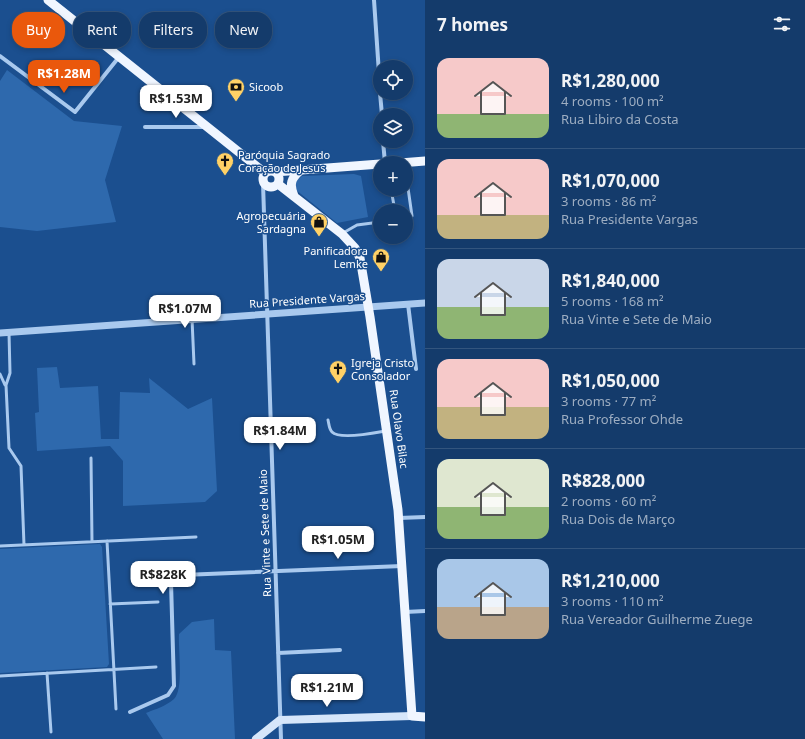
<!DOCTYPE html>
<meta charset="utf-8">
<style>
body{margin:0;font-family:"Noto Sans",sans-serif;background:#214673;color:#f1f3f6;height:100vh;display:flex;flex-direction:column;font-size:15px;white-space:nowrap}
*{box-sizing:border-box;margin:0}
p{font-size:13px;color:#9dadc1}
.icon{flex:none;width:22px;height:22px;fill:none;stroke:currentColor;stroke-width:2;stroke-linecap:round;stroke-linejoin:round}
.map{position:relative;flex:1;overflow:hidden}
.details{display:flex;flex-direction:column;background:#143b6b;width:380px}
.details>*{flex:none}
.guide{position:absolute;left:12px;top:12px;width:353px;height:36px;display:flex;gap:8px}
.buttons{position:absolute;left:373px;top:60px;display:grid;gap:8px}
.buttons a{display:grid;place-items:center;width:40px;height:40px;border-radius:50%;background:#143b6b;box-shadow:0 2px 6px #0003,0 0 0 1px #33557e;font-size:20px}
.price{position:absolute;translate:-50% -34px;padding:0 9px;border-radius:8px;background:#fff;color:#222;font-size:13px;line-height:26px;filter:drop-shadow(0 1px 2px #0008)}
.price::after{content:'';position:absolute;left:50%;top:24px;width:12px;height:9px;margin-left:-6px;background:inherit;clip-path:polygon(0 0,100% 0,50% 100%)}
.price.active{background:#ea580c;color:#fff}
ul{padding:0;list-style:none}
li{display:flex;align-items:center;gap:12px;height:100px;padding:0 12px}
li+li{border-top:1px solid #33557e}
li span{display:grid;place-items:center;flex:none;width:112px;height:80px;border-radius:12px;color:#555}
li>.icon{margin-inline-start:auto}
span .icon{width:48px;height:48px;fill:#fffc;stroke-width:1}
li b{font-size:17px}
h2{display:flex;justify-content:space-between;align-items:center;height:48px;padding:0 12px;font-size:17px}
.pill{padding:0 14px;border-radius:16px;background:#143b6b;box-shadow:0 2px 6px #0003,0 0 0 1px #33557e;font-size:14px;line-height:36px}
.pill.active{background:#ea580c;color:#fff}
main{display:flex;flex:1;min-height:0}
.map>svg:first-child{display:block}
.green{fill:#2e69ad}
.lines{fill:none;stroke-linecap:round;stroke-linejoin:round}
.service{stroke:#a9c9ee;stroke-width:3}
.minor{stroke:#a9c9ee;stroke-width:4}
.tertiary{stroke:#a9c9ee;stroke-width:7}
.secondary{stroke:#d6e6fa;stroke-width:8}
.primary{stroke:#f0f6ff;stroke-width:9}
.labels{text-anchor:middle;stroke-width:3;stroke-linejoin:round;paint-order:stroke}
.poi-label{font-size:11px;fill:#fff;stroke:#1b4f8f;text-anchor:start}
.street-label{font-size:11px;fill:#fff;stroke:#1b4f8f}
</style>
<main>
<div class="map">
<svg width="425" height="739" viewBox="0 0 425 739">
<rect width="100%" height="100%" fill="#1b4f8f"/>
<path class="green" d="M7,70L74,121L122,126L105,180L116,222L37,231L0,227V81Z
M354,174L361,176L368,217L337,223L296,190V181L302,176Z
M57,367L60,388L98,386L101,439H119L120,392L150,393L149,378L188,409L212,398L217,491L205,502L123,506V461L110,446L37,451L35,413L39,412L37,368Z
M100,544L102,547L109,664L107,667L0,673V549Z
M214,619L215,650L231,651L235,739H163L146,713C156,709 166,706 174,699C184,689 178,649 179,634L192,622Z"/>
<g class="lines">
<path class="service" d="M406,174L412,216L406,219
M391,189L395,211
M343,233L357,225L380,222
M192,319L194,364
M9,333L10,373L6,385L9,448L21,466L24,545
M0,374L5,385
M328,420C329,424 329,429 332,432C340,440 374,433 385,431
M91,458L92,542
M107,541L116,709
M0,546L196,537
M110,604L158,602
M47,673L51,732
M0,676L156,667"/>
<path class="minor" d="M374,0L380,88
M0,56L75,112L119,57
M380,93L382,115
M145,127H204
M383,141L385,163
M263,183L281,739
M408,304L416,369
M399,518L425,517
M405,612L425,611
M278,653L340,650
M130,712L168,695L174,686L171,582L173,577L183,575L402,566"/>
<path class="tertiary" d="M0,333L425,303"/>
<path class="secondary" d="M256,739L280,720L412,716"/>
<path class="primary" d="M48,0L265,173
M400,163L425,161
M263 179a8 8 0 1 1 16 0a8 8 0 1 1-16 0Z
M275,172L380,164
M278,184L342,234L355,248L360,258L370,317L398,510L412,716L425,717
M294,196C289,184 291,178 301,170"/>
</g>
<defs>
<g id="bank-pin" transform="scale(0.9)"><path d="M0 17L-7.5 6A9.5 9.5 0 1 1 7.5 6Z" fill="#ffd166" stroke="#1b4f8f"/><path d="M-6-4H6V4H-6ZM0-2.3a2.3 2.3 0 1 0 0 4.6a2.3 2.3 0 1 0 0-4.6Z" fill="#111"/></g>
<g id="church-pin" transform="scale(0.9)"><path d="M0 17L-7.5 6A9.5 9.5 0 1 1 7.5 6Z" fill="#ffd166" stroke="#1b4f8f"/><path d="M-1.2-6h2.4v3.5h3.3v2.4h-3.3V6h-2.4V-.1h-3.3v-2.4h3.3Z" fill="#111"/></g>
<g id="shop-pin" transform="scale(0.9)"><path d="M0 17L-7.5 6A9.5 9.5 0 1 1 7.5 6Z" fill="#ffd166" stroke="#1b4f8f"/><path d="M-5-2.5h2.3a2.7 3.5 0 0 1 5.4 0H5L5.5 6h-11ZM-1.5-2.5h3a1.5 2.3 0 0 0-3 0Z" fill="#111"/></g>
</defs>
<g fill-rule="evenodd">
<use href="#bank-pin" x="236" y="87"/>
<use href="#church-pin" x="225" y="161"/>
<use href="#shop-pin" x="319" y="222"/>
<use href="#shop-pin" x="381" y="257"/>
<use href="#church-pin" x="338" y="369"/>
</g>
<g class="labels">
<g class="poi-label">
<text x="249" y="91">Sicoob</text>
<text x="238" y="159">Paróquia Sagrado<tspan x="238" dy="13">Coração de Jesus</tspan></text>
<text x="306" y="220" text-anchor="end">Agropecuária<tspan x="306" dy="13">Sardagna</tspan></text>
<text x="368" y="255" text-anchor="end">Panificadora<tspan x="368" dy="13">Lemke</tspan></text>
<text x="351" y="367">Igreja Cristo<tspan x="351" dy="13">Consolador</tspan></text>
</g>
<g class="street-label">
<text transform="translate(307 300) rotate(-4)" y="4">Rua Presidente Vargas</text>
<text transform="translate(399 429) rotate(82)" y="4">Rua Olavo Bilac</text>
<text transform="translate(265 533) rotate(-92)" y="4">Rua Vinte e Sete de Maio</text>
</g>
</g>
</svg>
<div class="buttons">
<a><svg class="icon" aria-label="locate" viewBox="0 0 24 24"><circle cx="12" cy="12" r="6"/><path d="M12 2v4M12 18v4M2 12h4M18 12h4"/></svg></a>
<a><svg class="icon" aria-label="layers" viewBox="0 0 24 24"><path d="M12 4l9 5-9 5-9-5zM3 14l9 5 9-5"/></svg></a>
<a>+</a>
<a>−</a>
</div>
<b class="price active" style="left:64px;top:94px">R$1.28M</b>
<b class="price" style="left:176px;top:119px">R$1.53M</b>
<b class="price" style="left:185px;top:329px">R$1.07M</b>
<b class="price" style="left:280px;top:451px">R$1.84M</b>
<b class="price" style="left:338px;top:560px">R$1.05M</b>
<b class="price" style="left:163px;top:595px">R$828K</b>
<b class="price" style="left:327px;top:708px">R$1.21M</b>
<div class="guide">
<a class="pill active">Buy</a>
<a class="pill">Rent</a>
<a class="pill">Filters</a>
<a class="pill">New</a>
</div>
</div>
<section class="details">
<h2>7 homes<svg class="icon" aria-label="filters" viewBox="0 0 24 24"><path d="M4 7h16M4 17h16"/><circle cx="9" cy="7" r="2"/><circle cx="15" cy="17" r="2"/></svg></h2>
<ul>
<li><span style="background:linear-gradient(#f6c9c9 70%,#8fb573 0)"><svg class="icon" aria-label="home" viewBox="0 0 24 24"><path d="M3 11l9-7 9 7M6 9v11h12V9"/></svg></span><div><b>R$1,280,000</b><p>4 rooms · 100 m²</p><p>Rua Libiro da Costa</p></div></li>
<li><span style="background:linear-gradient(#f6c9c9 70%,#c2b280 0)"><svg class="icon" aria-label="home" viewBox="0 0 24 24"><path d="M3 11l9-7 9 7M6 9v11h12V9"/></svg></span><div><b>R$1,070,000</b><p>3 rooms · 86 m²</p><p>Rua Presidente Vargas</p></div></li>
<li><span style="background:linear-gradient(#c9d6e8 60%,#8fb573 0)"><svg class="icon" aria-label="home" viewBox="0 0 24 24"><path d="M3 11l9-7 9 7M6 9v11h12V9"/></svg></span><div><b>R$1,840,000</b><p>5 rooms · 168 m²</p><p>Rua Vinte e Sete de Maio</p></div></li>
<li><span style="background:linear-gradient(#f6c9c9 60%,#c2b280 0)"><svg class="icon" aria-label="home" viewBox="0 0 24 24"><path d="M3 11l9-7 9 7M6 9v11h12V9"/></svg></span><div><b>R$1,050,000</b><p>3 rooms · 77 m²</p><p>Rua Professor Ohde</p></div></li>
<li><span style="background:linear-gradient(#dfe7d0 60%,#8fb573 0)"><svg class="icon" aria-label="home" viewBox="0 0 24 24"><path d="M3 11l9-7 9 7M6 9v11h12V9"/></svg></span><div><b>R$828,000</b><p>2 rooms · 60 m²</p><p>Rua Dois de Março</p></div></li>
<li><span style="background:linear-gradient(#a9c7e8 60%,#b9a48a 0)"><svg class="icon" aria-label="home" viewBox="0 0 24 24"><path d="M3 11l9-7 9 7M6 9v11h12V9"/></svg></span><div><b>R$1,210,000</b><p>3 rooms · 110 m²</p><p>Rua Vereador Guilherme Zuege</p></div></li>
</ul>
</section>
</main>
